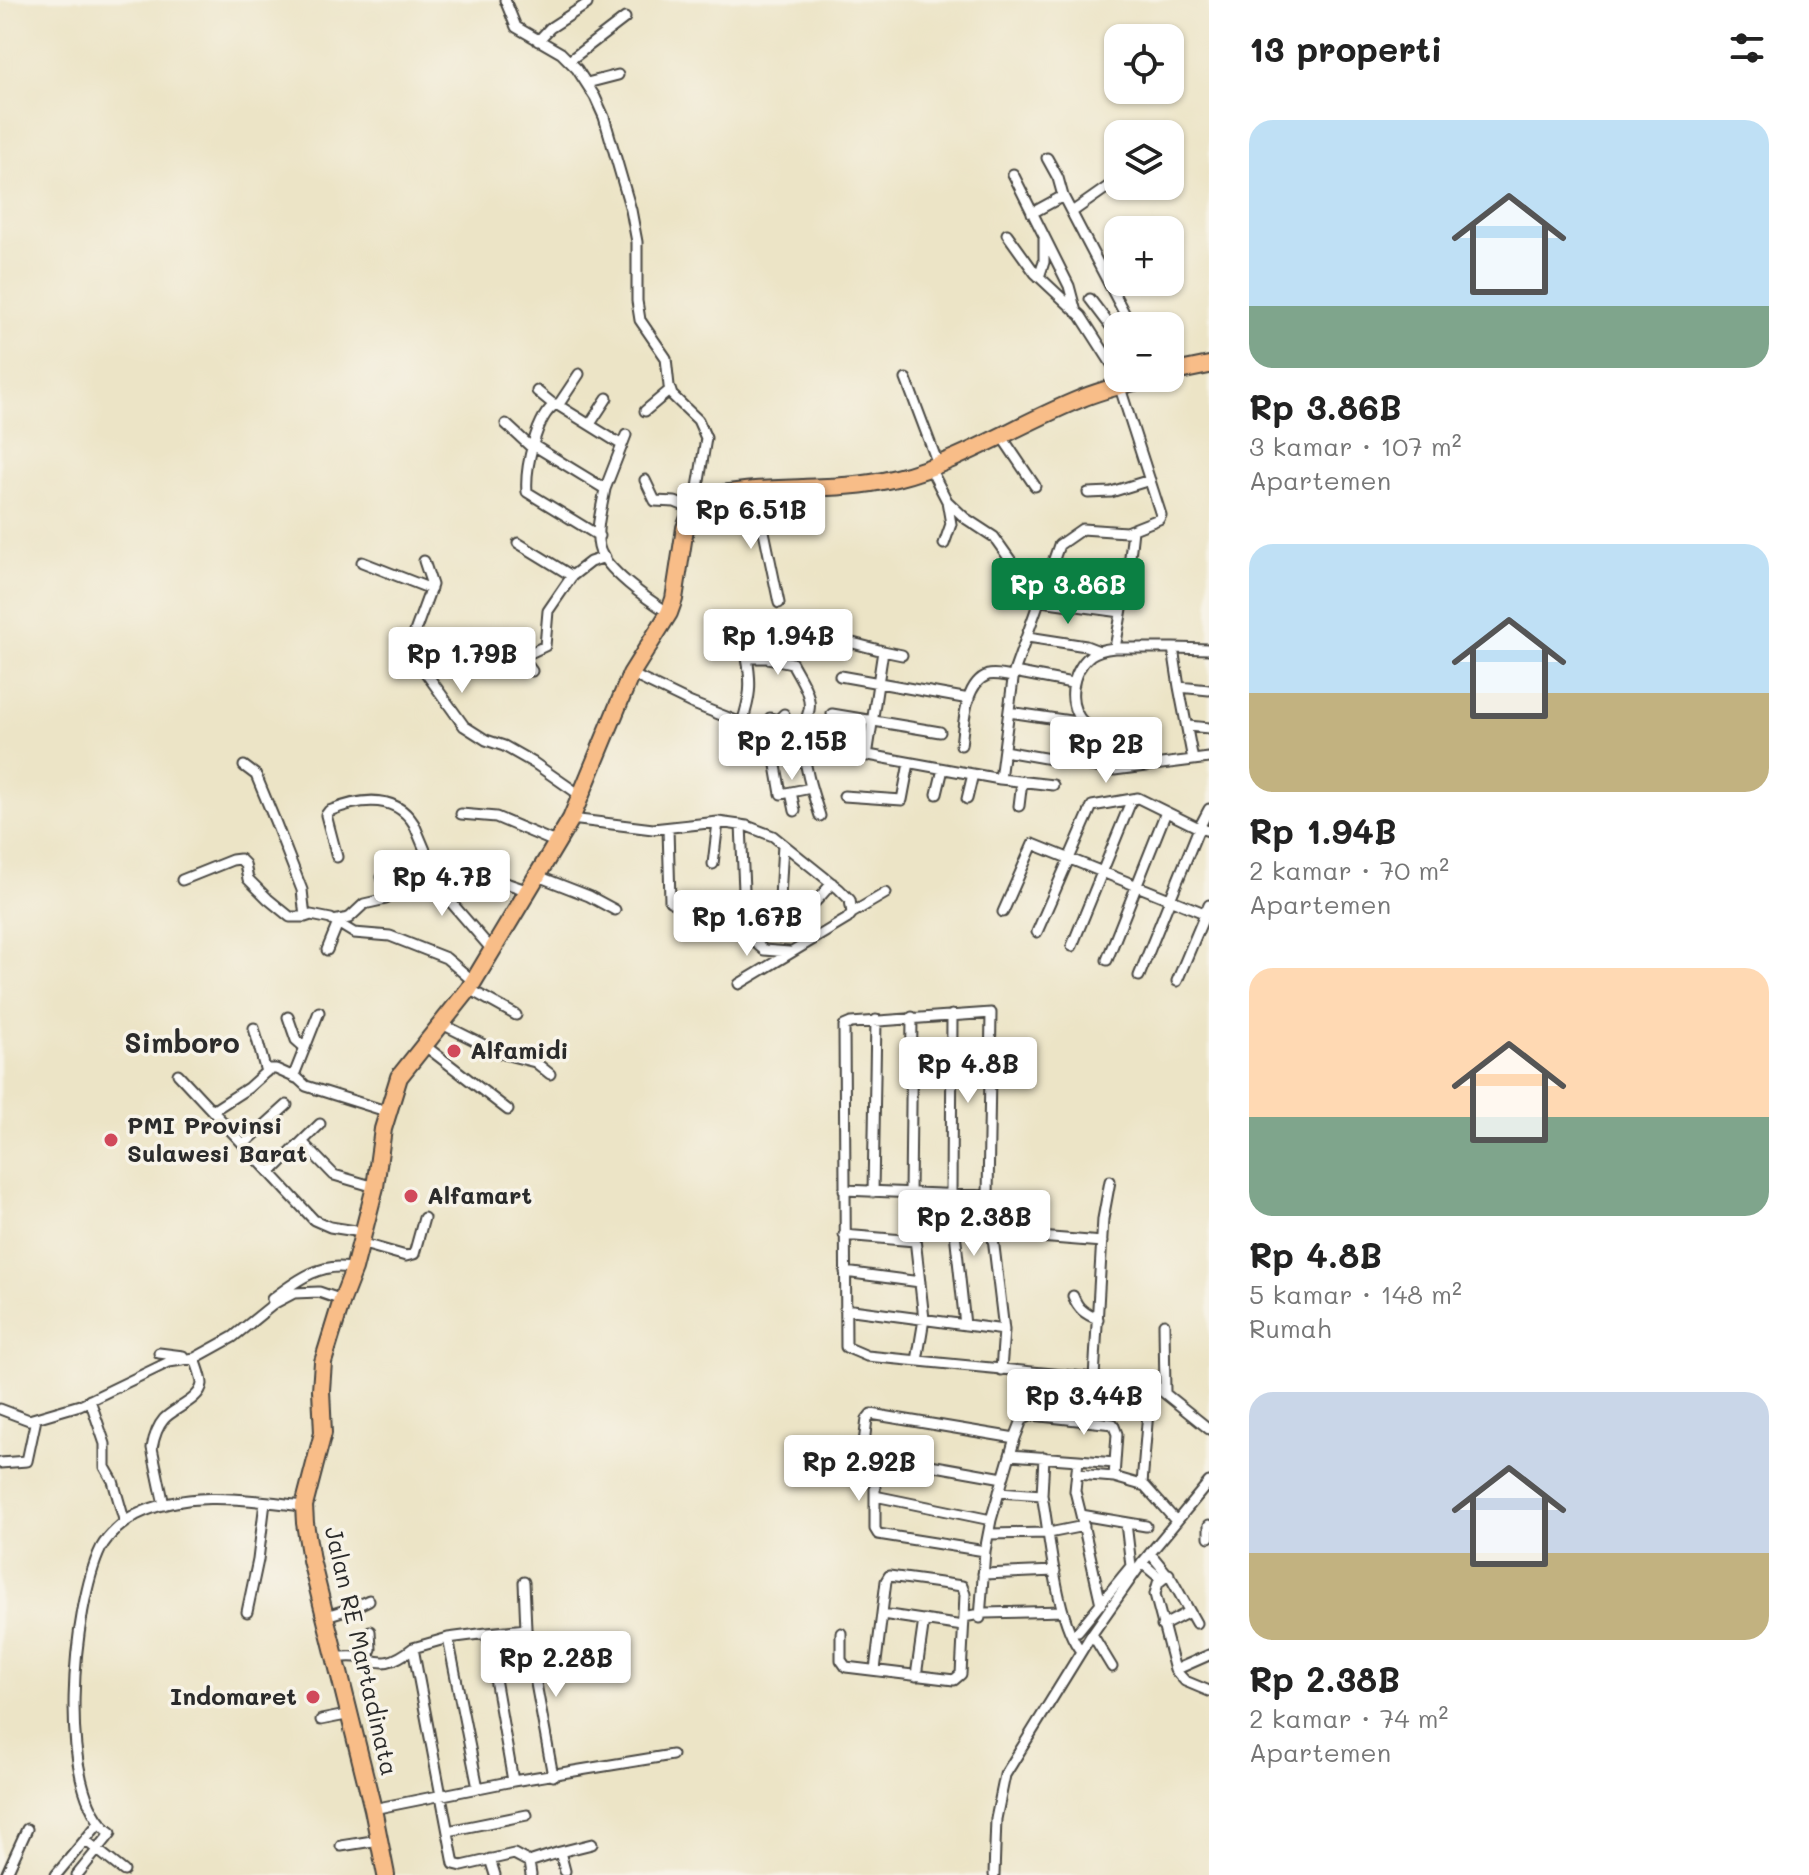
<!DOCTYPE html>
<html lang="id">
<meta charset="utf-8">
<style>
body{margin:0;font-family:Mali,sans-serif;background:#f2f2f2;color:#222;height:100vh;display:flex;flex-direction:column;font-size:30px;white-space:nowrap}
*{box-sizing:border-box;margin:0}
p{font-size:26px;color:#767676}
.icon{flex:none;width:44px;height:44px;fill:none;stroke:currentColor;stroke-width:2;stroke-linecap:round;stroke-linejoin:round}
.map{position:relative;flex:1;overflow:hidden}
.panel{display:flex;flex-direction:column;background:#fff;width:600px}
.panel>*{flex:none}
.buttons{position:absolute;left:1104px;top:24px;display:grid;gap:16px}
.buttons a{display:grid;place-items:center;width:80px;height:80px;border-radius:16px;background:#fff;box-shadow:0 2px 6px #0004;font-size:40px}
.price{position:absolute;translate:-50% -68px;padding:0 18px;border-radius:8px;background:#fff;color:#222;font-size:26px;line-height:52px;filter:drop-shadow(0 2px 4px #0008)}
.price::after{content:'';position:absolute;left:50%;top:48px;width:24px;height:18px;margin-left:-12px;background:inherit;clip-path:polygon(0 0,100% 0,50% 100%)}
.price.active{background:#0b8043;color:#fff}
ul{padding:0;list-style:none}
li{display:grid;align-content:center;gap:16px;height:424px;padding:0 40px}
li span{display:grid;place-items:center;height:248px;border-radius:24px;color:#555}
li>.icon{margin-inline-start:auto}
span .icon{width:144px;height:144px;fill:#fffc;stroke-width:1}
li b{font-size:34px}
h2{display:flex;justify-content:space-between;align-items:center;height:96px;padding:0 40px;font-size:34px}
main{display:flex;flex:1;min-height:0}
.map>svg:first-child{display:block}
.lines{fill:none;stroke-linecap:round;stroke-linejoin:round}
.street-casing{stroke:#484742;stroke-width:13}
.highway-casing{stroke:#484742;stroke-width:20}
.street{stroke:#fff;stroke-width:9}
.highway{stroke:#f8bd88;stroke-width:16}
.poi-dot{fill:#d1495b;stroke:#f7f3e8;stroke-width:3}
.labels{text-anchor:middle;stroke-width:7;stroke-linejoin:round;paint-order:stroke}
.poi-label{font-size:24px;font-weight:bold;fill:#2b2b2b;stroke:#f7f3e8;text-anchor:start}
.street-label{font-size:24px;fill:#2b2b2b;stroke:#f7f3e8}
.quarter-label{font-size:28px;font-weight:bold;fill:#2b2b2b;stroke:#f7f3e8}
</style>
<main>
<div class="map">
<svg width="1209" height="1875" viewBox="0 0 1209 1875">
<rect width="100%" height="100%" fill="#f7f3e8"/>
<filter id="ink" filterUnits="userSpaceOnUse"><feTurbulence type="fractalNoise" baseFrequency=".0125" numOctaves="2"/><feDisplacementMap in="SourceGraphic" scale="16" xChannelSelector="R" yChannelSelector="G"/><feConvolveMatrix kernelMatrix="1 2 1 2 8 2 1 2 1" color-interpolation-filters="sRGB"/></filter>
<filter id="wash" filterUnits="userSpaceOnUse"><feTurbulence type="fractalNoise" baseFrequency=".006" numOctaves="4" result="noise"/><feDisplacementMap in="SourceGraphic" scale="32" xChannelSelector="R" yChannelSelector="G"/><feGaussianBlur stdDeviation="1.8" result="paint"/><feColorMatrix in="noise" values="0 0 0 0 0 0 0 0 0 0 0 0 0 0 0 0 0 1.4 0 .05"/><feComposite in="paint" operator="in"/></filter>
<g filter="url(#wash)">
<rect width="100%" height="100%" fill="#ece4c6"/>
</g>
<g filter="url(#ink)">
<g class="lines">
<g class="street-casing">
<path id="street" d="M505,0L516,27L561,53L577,69L595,97L604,117L631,210L637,242V301L640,320L666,358L669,386L672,395L698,420L706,438L696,500
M538,41L550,28L587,4
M569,61L625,18
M587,83L618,75
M1047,158L1058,178L1063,196L1131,326
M1013,174L1069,286L1076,312
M1072,212L1109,186
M1032,213L1063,196
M1007,234L1035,273L1081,316L1113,366L1161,515L1159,519L1126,532L1082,529L1059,545L1014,672L1000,779L1053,785
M1039,277L1044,262V239
M1090,299L1118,336
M906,379L938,464
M537,391L553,404
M559,404L579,374
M645,411L670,390
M506,424L532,448
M590,424L607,398
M1002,437L1035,486
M533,445L605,489C602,507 595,530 599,547C604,569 650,601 669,613
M930,468L947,501L965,518L994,537L1016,568
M645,480L655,501L675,502L692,509
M605,489L626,435
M741,490L753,504L761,517L779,603
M1088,493L1111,492L1150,480
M1133,530L1128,575L1115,648H1173L1179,687L1209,690
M599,536L527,492C525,469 536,415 556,404L622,445
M518,543L572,576L590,562L605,557
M944,544L951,524L947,501
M424,561L432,585L413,637L412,647L418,662L464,726L486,740L504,746L534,763L580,795
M362,562L431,589
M1054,564L1128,575
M1041,601L1121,612
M1028,637L1086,646L1099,651
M849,642L883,651L867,756
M1173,648L1209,649
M883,651L902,655
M532,671L524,660L526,655L545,646L548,611L572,576
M1014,672L1072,683
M631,674L691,703L759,730L763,729L770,718L778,720L784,714
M840,676L969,699
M1179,687L1193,760
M1009,712L1084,723
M832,714L940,732
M742,723C750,698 752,685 747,658H767L792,663C799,677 812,694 809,710C806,721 802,729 803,741C804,767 812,791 820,816
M1188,726L1209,728
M762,730L771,737L781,794L811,788
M961,745C964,725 964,683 988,675C996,673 1005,676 1013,677
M841,750L1000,779
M1004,751L1114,770L1209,758
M244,766L256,775L275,821L302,890L305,917L311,915L331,919L354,933L390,936L446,958L473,981
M1114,770L1117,746C1109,736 1095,733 1085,724C1065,706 1071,671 1091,655C1098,650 1107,649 1115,648
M791,792L795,811
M937,794L943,769
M844,796L902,800L909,763
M967,799L973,774
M1019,806L1022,781
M461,814L496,817L555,842
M571,819L653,829L718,822L747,826L773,836L839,889L850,900L852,913L847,919L739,984
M668,828L670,901L681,907L722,914L733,907L744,890L741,825
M783,844L779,916C802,922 819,898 832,883
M337,857L326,815L329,811C359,799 395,793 414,824L443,893L493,951
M432,862L459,867L526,890
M713,864L718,822
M535,875L589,896L615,910
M182,880L232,860L240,859L245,864L248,879L268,899L290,917H305
M1003,912L1033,844L1209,915
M852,913L886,893
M722,914L764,950L789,952
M333,921L349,918L364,904L386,899L387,897L382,877
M1037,932L1092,806L1138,798L1199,828L1209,809
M1072,946L1132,799
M327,950L338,923
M1107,960L1166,812
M1139,976L1199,828L1209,831
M1177,981L1209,905
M469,989L516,1015
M319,1012L294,1075L306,1086L389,1112
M952,1015L951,1195L965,1325
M288,1017L296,1040L305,1048
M912,1017L910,1194L924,1319L917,1361
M442,1024L500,1053L535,1062L550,1074
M254,1028L266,1072
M424,1045L508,1110
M178,1074L314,1220L330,1227L362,1232
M214,1110L248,1088L269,1069H276L296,1078
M302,1142L334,1175L375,1187
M244,1144L287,1105
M271,1172L320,1124
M844,1190L988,1196
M873,1192L876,1020
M844,1235L915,1241
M1027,1236L1102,1242
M360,1243L406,1256L414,1254L424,1218
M845,1272L920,1282
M1073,1296C1078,1309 1085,1314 1098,1319
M272,1299C296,1281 323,1260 354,1269
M845,1309L1004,1330
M1164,1324L1165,1393
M159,1353L183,1356
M1001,1370L1004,1330L988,1196L991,1013L851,1023L844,1026L846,1347L867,1356L1094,1378L1158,1388L1209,1429
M1022,1373V1420
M1094,1378L1103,1219L1110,1181
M90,1400L105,1444V1467L113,1481L125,1523
M0,1409L29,1420L80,1405L169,1362L195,1358L233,1337L275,1303L294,1293L319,1292L342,1300
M863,1453L1003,1478
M1010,1455L1078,1460L1075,1491L1081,1515
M1078,1460L1115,1463
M0,1463L27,1461L36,1419
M861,1467L867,1419L871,1414L1015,1438
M1077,1474L1114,1477
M875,1477V1529L878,1534L985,1551
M1142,1484L1150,1387
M999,1492L1042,1495C1050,1536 1056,1621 1081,1651
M1042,1495L1044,1457
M875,1496L991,1520L985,1551L980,1618
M164,1505L152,1448C154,1437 157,1427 164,1419C174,1408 200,1400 202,1384C202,1376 197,1366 195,1358
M991,1520L1015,1438L1022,1420L1032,1415L1113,1424L1117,1434L1114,1477L1145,1486L1176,1521
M1209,1525V1537
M989,1534L1049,1533L1084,1526
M1150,1553L1172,1580L1196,1623
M1142,1563L1161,1579
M983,1574L1055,1571
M1169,1574L1158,1583L1155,1594L1175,1670
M1101,1604L1081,1515L1146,1526
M247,1612L258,1560L265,1502
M882,1614L963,1626
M326,1616L352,1608L369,1600
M1162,1626L1189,1612
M526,1629L553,1776
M1078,1631L1131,1566L1126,1523
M487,1633L448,1638L413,1648L454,1864L462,1866L514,1854L529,1862
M841,1633V1660L846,1667L954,1680L961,1674L964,1617L985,1613L1063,1611
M1092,1634L1112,1667
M448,1638L478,1788
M1209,1655L1175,1670L1185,1681L1209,1691
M337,1658C375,1651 376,1677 413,1648
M366,1659L371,1649L370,1631
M875,1670L886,1581L889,1576L962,1586L965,1594L964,1617
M916,1676L924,1620
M321,1720L351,1714
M513,1781L487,1633L526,1629L524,1582
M373,1809L513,1781L672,1755
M448,1831L527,1815
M85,1840L124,1871
M341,1846L379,1840
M560,1852L592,1844
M490,1859L495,1875
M6,1875L27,1829
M56,1875L99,1823
M77,1875L111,1833C54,1793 73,1605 101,1548C108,1535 123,1522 136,1515C188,1489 249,1500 304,1506
M531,1875L529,1862L560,1852L565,1871
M994,1875L996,1819L1005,1775L1092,1634L1142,1563L1209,1482"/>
</g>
<g class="highway-casing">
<path id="highway" d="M1170,373L1209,365
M386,1875L373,1809L311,1560L305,1523L304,1506L323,1433L321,1390L323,1362L342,1300L354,1269L375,1187L383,1129L399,1077L469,989L571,819L631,674L669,613L674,599L685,528L696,500C760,481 830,495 896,478C961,462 1018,424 1080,399C1103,389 1127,384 1150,378"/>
</g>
<use href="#street" class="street"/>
<use href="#highway" class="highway"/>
</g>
</g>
<g class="poi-dot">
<circle cx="454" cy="1051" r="8"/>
<circle cx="111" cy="1140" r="8"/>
<circle cx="411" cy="1196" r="8"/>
<circle cx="313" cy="1697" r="8"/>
</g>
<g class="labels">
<g class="poi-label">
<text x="470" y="1059">Alfamidi</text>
<text x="127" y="1134">PMI Provinsi<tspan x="127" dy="28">Sulawesi Barat</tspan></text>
<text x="427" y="1204">Alfamart</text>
<text x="297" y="1705" text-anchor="end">Indomaret</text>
</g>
<g class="street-label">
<text transform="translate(361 1651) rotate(77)" y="8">Jalan RE Martadinata</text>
</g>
<g class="quarter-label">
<text x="182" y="1053">Simboro</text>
</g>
</g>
</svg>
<div class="buttons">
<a><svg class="icon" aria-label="locate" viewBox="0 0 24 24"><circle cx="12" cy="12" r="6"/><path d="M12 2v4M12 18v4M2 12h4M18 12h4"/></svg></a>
<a><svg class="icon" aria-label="layers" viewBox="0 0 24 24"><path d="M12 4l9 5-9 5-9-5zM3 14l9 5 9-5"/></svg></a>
<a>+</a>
<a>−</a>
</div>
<b class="price" style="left:751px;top:551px">Rp 6.51B</b>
<b class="price active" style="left:1068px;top:626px">Rp 3.86B</b>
<b class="price" style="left:778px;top:677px">Rp 1.94B</b>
<b class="price" style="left:462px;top:695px">Rp 1.79B</b>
<b class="price" style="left:792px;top:782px">Rp 2.15B</b>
<b class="price" style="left:1106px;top:785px">Rp 2B</b>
<b class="price" style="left:442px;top:918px">Rp 4.7B</b>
<b class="price" style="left:747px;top:958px">Rp 1.67B</b>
<b class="price" style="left:968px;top:1105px">Rp 4.8B</b>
<b class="price" style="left:974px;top:1258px">Rp 2.38B</b>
<b class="price" style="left:1084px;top:1437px">Rp 3.44B</b>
<b class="price" style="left:859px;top:1503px">Rp 2.92B</b>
<b class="price" style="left:556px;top:1699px">Rp 2.28B</b>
</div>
<section class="panel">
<h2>13 properti<svg class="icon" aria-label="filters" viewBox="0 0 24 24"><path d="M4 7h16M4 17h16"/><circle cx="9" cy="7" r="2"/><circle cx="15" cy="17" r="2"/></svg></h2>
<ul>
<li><span style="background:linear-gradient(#bfe0f5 75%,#7fa58c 0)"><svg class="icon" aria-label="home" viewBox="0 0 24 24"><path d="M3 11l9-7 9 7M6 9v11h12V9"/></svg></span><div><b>Rp 3.86B</b><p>3 kamar · 107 m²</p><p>Apartemen</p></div></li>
<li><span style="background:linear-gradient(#bfe0f5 60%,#c2b280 0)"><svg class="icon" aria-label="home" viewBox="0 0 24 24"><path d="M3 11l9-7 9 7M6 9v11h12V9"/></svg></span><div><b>Rp 1.94B</b><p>2 kamar · 70 m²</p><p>Apartemen</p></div></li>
<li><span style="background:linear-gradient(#ffd9b3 60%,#7fa58c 0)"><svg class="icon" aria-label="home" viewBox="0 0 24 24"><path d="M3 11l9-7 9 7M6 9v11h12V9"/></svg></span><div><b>Rp 4.8B</b><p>5 kamar · 148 m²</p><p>Rumah</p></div></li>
<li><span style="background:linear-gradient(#c9d6e8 65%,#c2b280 0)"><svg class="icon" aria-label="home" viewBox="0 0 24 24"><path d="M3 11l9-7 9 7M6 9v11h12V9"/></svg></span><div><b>Rp 2.38B</b><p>2 kamar · 74 m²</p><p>Apartemen</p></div></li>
</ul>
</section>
</main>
